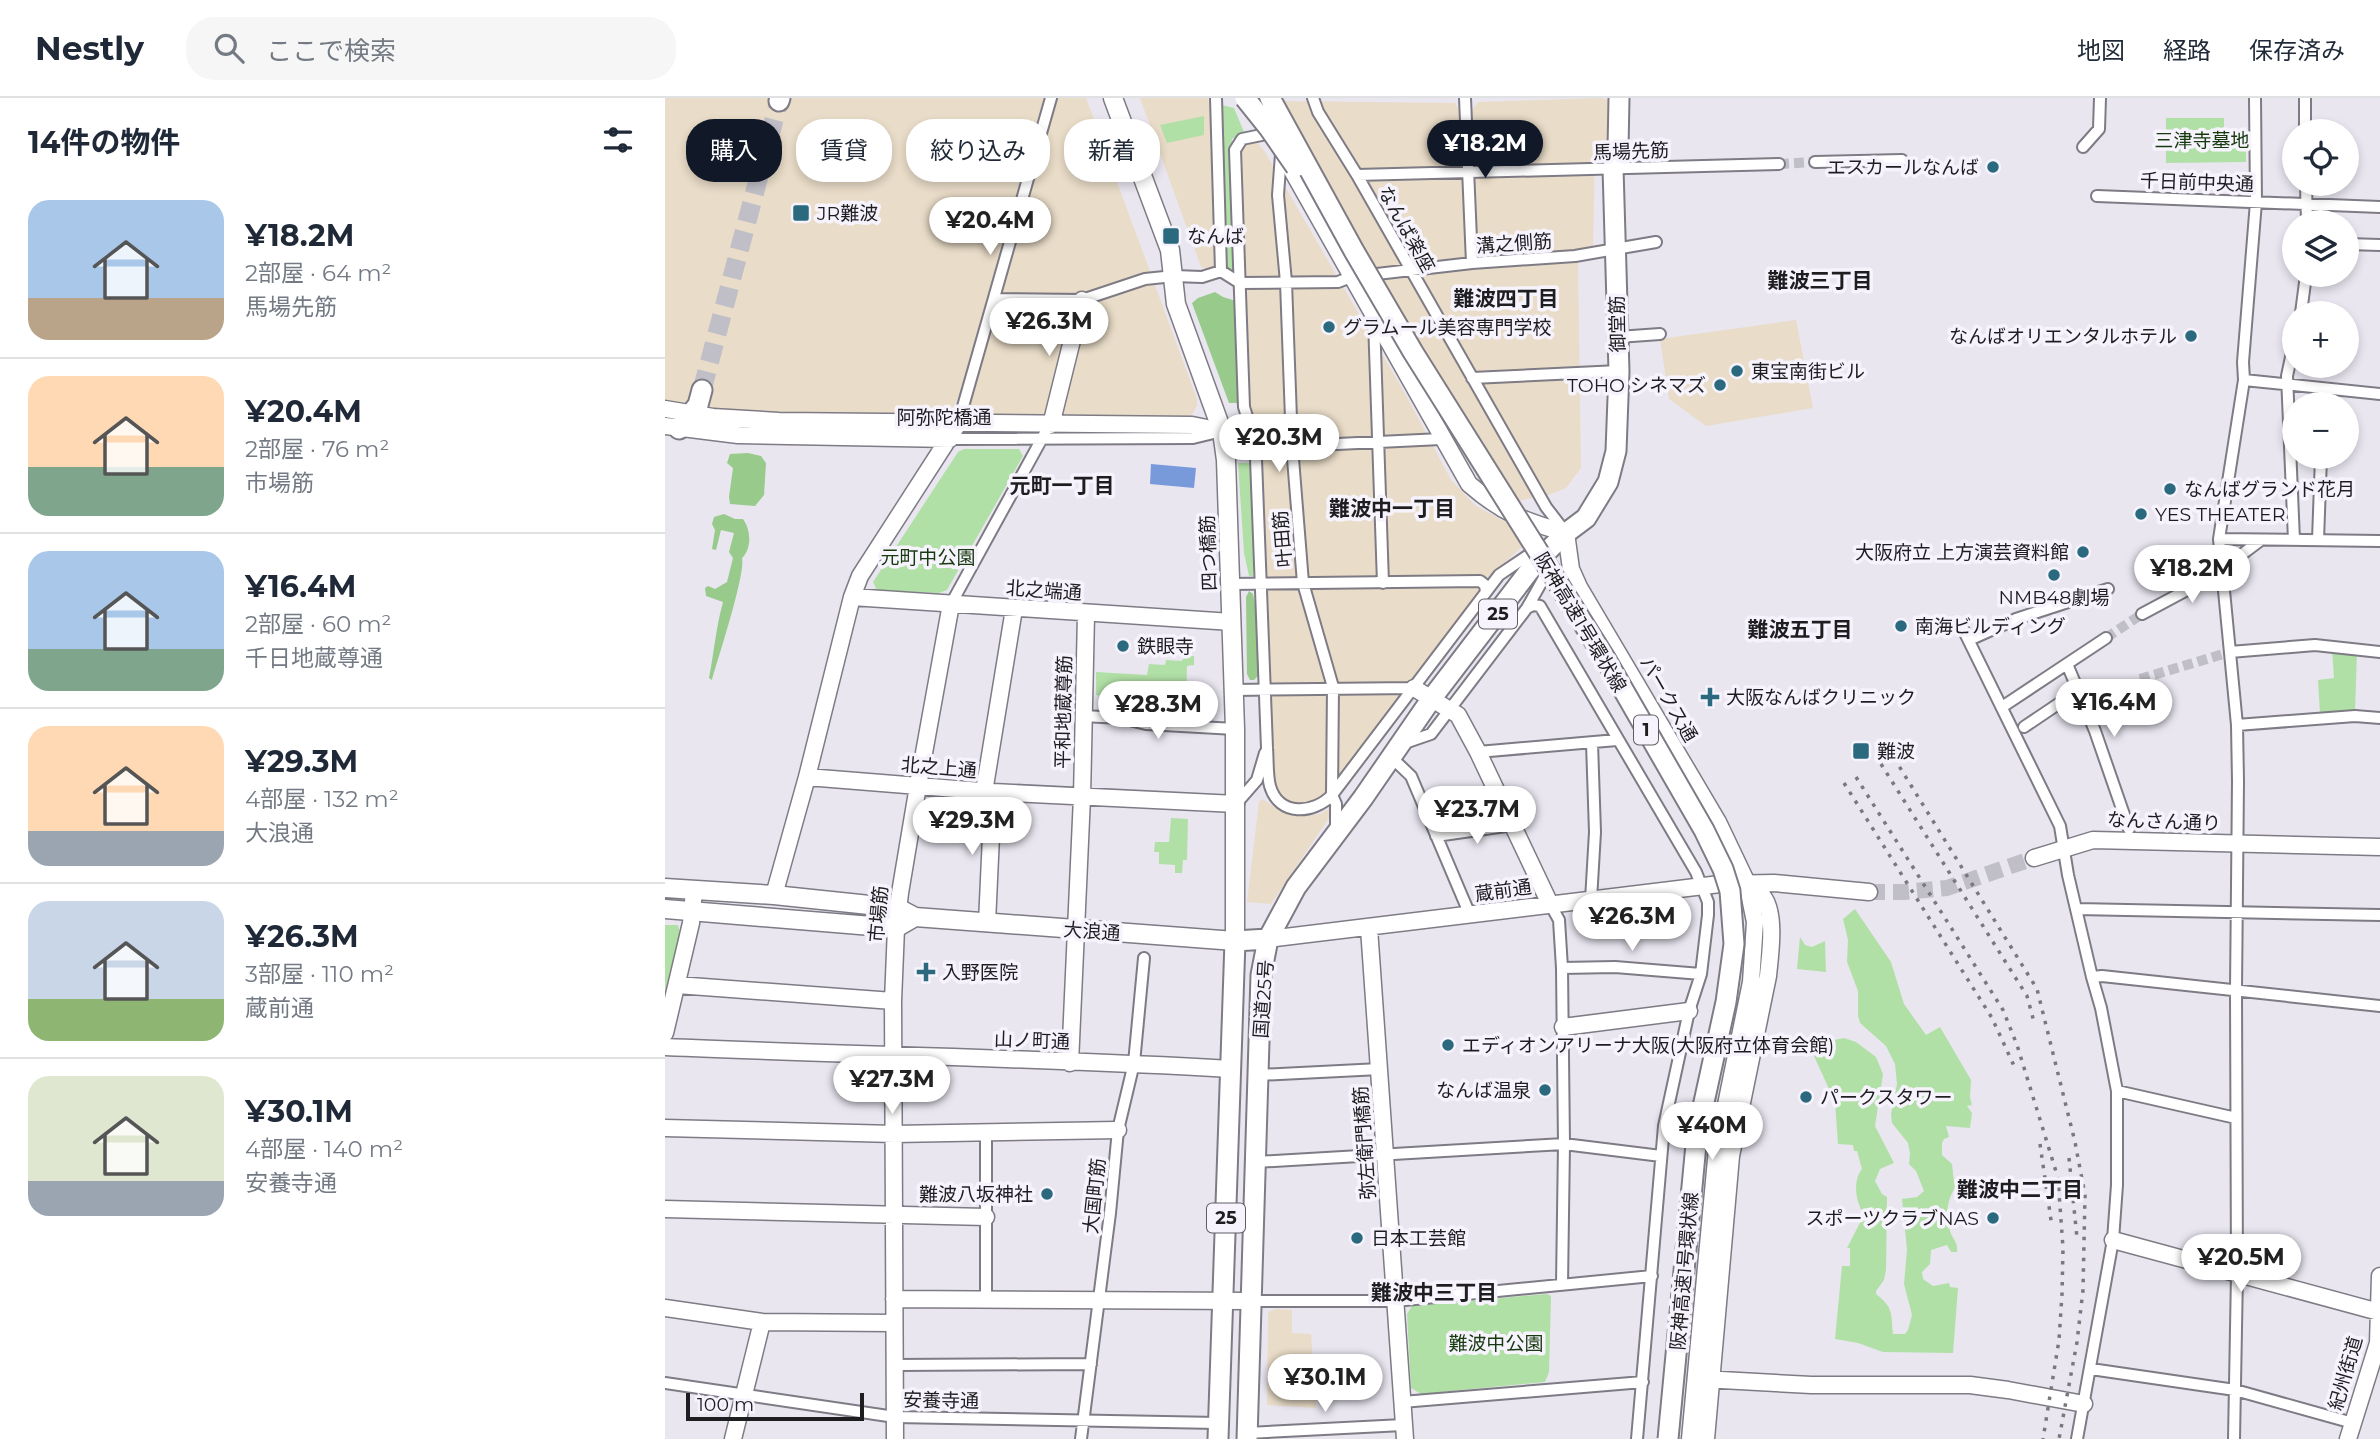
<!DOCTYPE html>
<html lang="ja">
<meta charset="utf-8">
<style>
body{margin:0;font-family:Montserrat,"Noto Sans JP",sans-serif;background:#f6f6f7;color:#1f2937;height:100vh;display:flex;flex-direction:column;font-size:26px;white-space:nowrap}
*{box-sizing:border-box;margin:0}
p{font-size:23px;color:#747a83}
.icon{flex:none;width:38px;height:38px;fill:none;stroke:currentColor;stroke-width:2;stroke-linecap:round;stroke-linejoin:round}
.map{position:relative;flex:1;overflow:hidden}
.drawer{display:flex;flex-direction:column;background:#fff;width:665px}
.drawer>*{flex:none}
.banner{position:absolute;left:21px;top:21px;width:665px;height:63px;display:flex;gap:14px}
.buttons{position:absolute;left:1617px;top:21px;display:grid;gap:14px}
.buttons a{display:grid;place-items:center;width:77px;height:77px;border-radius:50%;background:#fff;box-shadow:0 4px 10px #0003;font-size:35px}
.scale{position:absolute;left:21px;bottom:18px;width:178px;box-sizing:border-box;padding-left:7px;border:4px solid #1e1d20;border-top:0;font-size:19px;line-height:24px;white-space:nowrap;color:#1e1d20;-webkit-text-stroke:5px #f6f3fd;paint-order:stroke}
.price{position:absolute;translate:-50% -60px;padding:0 16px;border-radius:24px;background:#fff;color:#222;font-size:23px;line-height:46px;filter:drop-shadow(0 2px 4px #0008)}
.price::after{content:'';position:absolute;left:50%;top:42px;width:21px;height:16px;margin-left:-10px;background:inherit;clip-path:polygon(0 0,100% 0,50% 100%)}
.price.selected{background:#111827;color:#fff}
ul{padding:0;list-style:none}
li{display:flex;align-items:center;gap:21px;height:175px;padding:0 28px}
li+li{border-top:2px solid #e0e1e3}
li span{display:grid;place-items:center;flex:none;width:196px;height:140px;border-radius:21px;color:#555}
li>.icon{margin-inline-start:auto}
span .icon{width:84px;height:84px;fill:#fffc;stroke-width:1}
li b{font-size:30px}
h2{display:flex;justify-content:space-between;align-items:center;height:84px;padding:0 28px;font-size:30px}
.pill{padding:0 24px;border-radius:28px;background:#fff;box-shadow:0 4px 10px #0003;font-size:24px;line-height:63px}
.pill.selected{background:#111827;color:#fff}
header{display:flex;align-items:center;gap:42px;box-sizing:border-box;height:98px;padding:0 35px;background:#fff;border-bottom:2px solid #e0e1e3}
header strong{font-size:33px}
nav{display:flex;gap:38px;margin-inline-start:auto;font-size:24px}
.search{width:490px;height:63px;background:#f6f6f7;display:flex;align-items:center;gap:18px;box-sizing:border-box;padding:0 24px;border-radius:28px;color:#747a83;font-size:26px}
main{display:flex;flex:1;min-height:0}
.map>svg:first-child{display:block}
.commercial{fill:#e9dcc8}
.green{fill:#b1e0a6}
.forest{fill:#97ca8b}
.water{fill:#789ada}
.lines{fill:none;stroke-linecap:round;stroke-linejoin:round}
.street-tunnel{stroke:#c0bec6;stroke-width:10;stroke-dasharray:10 5;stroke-linecap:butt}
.secondary-tunnel{stroke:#c0bec6;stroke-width:16;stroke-dasharray:16 8;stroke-linecap:butt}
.highway-tunnel{stroke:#c0bec6;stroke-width:19;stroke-dasharray:19 10;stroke-linecap:butt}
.street-casing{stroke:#7e7b85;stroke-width:14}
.secondary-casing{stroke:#7e7b85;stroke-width:19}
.primary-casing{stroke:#7e7b85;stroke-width:21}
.highway-casing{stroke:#7e7b85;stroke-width:23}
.street{stroke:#fff;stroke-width:10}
.secondary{stroke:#fff;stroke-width:16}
.primary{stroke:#fff;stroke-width:18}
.highway{stroke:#fff;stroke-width:19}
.rail{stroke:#7a787e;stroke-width:3.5;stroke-dasharray:3.5 7;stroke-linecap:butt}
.highway-bridge-casing{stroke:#7e7b85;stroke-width:23;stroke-linecap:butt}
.highway-bridge{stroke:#fff;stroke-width:19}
.poi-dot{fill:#2a697e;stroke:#f6f3fd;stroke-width:2.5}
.labels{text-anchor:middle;stroke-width:7;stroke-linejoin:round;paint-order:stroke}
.shield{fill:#f6f3fd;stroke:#5f5d62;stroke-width:2}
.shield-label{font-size:18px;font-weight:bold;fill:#1e1d20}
.park-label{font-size:19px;fill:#17390e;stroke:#f6f3fd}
.street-label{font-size:19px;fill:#1e1d20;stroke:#f6f3fd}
.poi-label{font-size:19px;fill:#1e1d20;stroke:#f6f3fd;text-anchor:start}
.neighbourhood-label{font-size:21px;font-weight:bold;fill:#1e1d20;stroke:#f6f3fd}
</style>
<header>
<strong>Nestly</strong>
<div class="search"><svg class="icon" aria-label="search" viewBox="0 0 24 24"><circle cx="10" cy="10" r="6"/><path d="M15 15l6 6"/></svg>ここで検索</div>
<nav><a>地図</a><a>経路</a><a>保存済み</a></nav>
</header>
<main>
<section class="drawer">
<h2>14件の物件<svg class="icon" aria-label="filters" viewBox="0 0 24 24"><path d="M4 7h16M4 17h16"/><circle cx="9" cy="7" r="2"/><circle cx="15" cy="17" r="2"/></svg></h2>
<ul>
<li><span style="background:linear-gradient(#a9c7e8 70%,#b9a48a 0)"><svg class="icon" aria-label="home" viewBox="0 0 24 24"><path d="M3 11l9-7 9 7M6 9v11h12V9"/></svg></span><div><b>¥18.2M</b><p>2部屋 · 64 m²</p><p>馬場先筋</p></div></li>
<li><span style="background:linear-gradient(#ffd9b3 65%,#7fa58c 0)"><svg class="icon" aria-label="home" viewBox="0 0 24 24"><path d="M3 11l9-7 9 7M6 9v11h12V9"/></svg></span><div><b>¥20.4M</b><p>2部屋 · 76 m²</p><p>市場筋</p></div></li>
<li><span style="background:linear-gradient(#a9c7e8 70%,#7fa58c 0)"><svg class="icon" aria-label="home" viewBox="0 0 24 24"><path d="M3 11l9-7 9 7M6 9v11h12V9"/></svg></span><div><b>¥16.4M</b><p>2部屋 · 60 m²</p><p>千日地蔵尊通</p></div></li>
<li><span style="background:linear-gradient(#ffd9b3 75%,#9aa5b1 0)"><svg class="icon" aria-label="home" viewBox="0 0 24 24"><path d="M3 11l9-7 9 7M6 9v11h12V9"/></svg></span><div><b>¥29.3M</b><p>4部屋 · 132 m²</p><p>大浪通</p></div></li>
<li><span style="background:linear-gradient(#c9d6e8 70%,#8fb573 0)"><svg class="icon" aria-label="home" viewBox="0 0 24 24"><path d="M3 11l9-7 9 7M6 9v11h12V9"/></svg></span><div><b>¥26.3M</b><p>3部屋 · 110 m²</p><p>蔵前通</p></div></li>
<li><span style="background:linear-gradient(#dfe7d0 75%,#9aa5b1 0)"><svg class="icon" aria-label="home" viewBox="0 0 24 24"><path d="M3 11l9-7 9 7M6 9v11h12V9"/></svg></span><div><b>¥30.1M</b><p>4部屋 · 140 m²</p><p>安養寺通</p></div></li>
</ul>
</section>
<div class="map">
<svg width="1715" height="1341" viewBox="0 0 1715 1341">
<rect width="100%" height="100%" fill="#e9e6f0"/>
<path class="commercial" d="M0,0H379L295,295L286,315L281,318L85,317L0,306Z
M392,0H421L532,301V308L525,319L309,318L304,311Z
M475,0H543L547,22L551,165L549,169L542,171L536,169Z
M935,0L943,2L945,47L942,50L930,52L928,149L913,165L916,370L901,390L881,398L869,395L867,400L853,403L718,186L616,3L790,5L795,13H806L813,4Z
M585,43L592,44L600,54L742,299L786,382L811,408L859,434V447L825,478L812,499L656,701L642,707L626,705L615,698L608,685L595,341L584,309L575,55L579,45Z
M1131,222L1148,310L1041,328L1004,301L995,241Z
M597,701L621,715L631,718L655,716L664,711L668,714L606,806L582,804L594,704Z
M611,1211L627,1212V1235L646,1236L651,1310L602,1307L603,1214Z"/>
<path class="green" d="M557,7L569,10L579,34L567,41L566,49L570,170L567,172L561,170Z
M539,18V37L502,45L495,27Z
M1501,20H1559V39H1581V64L1501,65Z
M299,351H354L358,358L282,492L274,495L212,492L208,484L293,354Z
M573,365H586L590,455L588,478H584L579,455Z
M1667,552L1692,554L1690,613L1655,616L1653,582L1669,580Z
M519,558H529V567L522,568L521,610L483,607L431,597V574L482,577L484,566L500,567L501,562L517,563Z
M506,720L523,721L522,762H518L517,775H510V767L494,766V754H489L490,744H504Z
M1190,811L1226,864L1239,906L1261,937L1275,929L1306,982L1305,999L1307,1007L1302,1008L1307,1015L1305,1030L1281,1028L1284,1039L1279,1041L1277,1045V1057L1287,1066L1289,1084L1292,1087C1282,1100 1280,1117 1285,1133C1288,1142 1293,1144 1292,1154H1286L1282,1147L1266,1152L1265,1166L1257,1174L1258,1181L1268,1188L1284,1185L1285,1189L1293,1190L1288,1255L1218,1254L1193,1245L1170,1241L1177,1168H1185V1150H1182L1199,1117C1191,1104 1187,1084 1197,1071L1192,1053H1189L1188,1047L1173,1046L1170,1004L1149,958L1169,942L1179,940L1191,944L1211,959L1218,976L1210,1028L1229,1065L1215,1071L1210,1083L1217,1096L1222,1099L1221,1172L1219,1182L1211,1193V1196C1229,1210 1226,1216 1228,1236H1240L1243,1232L1247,1217L1239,1186L1242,1152L1237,1101L1252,1099L1259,1093L1251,1073L1244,1066L1245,1055L1243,1045L1227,1025L1226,1016L1232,986L1230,966L1221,948L1195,925L1193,918V893L1182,864L1183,842L1178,821Z
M0,827H13L15,835L0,894Z
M1135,839L1140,847L1147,849L1160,843L1161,874L1132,871Z
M882,1196L886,1198L884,1274L880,1284L756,1296L746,1290L742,1216L747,1208Z"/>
<path class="forest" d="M550,194L558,199L571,203L574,305H564L527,205L533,200Z
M83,355L96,358L101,365L99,397L90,408L65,406L64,399L68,370L62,365L65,356Z
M59,416L70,421H78C86,432 87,450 77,460C81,475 53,561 47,582L44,580C49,554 51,529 58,504L41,498L40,490L43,488L50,491L62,484L68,460L64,454L69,435L56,432L51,452L47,451L50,432L47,426L49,419Z
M584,493L588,496L593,521L595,576L589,582H585L582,576L581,499Z"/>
<path class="water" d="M486,366L531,370L529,390L485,386Z"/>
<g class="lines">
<path class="street-tunnel" d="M1114,66L1150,64
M1441,540L1477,516
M1475,581L1565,554"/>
<path class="secondary-tunnel" d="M1204,794H1239L1282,790L1369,760"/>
<path class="highway-tunnel" d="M37,292L114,3"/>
<g class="street-casing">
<path id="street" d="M551,0L556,173
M648,0L653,14L692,77L881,409L901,435
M800,0L807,165
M1640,0V33
M606,35L577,41L570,52L579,309L592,350L591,361L602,650C603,662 602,677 605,688C614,719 649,716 667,697L834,477L874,450
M1418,49L1434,31L1435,0
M616,56L613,97L621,184L627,348L638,485L668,589L667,697L671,706V731
M1150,64L1237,62
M692,77L1114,66
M1641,86L1642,124
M1432,98L1715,109
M1682,146L1715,147
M329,201L417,202L480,181L509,178L537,179L556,173L575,185L673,184L686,179L807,165L910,158L991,144
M1636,215L1641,177
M709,222L718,485
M953,239L995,236
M807,280L954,273
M1579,282L1715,296
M1658,306L1659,291
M293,326L386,0
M285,341L528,340L557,333L592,350L776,341
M1554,441L1715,443
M1629,442L1622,278L1629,245
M1653,442L1656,359
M566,486L815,483L820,487L821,494
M286,506L380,335
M862,510L868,507L875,508L1031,774L1043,804V817L1036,876L1024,913L999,1028L972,1341
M1477,516L1548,478L1596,442
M1298,531L1395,728L1403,777L1427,879L1436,910L1452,993V1087L1448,1142L1412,1341
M1304,542L1351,521L1443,491
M1565,554L1650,547L1715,554
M1402,566L1430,633L1464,731
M569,592L749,590
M1337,609L1441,540
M418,618L456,620L481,626L570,631
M1572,627L1690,618L1715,620
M1359,629L1414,592
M737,646L766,636L862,510L885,469
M813,654L952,642
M726,659L746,678L805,817
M571,706L592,682L600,655
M771,738L848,727
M926,802L930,734L927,645
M885,806L894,822L897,870L899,1046L897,1187
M1412,811L1715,817
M897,870L950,869L1036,876
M1427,879L1437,878L1715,908
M594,977L715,971
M1452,993L1571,1020
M321,1034V1201
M591,1064L899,1046L996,1058
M585,1203H730L987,1178
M230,1267L426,1266
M1426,1271L1570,1292L1688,1325
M0,1285L230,1319L553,1325
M737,1304L978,1284
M583,1335L738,1327
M416,1341L445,1115L453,1032L469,965L479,860
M1569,1341L1572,1176L1571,892L1573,683L1572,627L1554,441L1579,282L1578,264L1591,104L1590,0"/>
</g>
<g class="secondary-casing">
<path id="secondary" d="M620,60L804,386C837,415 859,423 901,435L906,471L914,489L1053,724L1082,785L1090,824L1086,884L1052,1051L1025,1341
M0,311L48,319L114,323L527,327L557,333
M386,327L417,202
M0,328L73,337L285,341
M187,499L567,524
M749,590L793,617L813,654L885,806
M142,679L328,694L571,706
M319,694L349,511
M1369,760L1428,742L1715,749
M109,797L142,679L187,499L195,478L293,326
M322,825L328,694
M704,830L740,1341
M603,841L1055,786L1109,785L1204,794
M12,887L228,903
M898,929L1024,913
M0,935L26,825L29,793
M0,949C188,957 377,960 565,971
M405,965L417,699L421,516
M0,1030L229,1036L453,1032
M0,1111L321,1119
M1448,1142L1714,1214
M229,1201L585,1203
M0,1210L97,1224L228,1225
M1038,1281L1146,1287H1305L1343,1292L1419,1306
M68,1341L97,1224
M230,1341L228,903L231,830L235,795L253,688L286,506
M1041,1341L1066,1058L1103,878C1105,857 1111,818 1099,800C1096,794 1087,789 1082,785
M1683,1341L1713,1245L1715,1178"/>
</g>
<g class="primary-casing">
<path id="primary" d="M0,790L109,797L233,810L250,819L570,843V631L561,362L557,333L511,206L505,152L448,0
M0,811L231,830L250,819"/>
</g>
<g class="highway-casing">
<path id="highway" d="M114,3L115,0
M14,331L33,307L37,292
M553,1341L570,843L603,841
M582,1341L596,877L603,841L631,789L698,700L767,600L871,464L901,435L921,420L943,384L951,353L954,273L948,70L953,51L954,0"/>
</g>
<use href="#street" class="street"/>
<use href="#secondary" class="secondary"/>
<use href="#primary" class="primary"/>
<use href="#highway" class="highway"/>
<path class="rail" d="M1229,660L1372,891L1410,1044L1420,1097L1418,1192L1412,1244L1394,1341
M1216,666L1362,898L1369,924
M1191,679L1338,912L1352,947L1393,1080L1398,1150L1397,1196L1394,1242L1378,1341
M1179,685L1327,920L1350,970
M1375,1046L1387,1129
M1404,1060L1412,1140"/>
<g class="highway-bridge-casing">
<path id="highway-bridge" d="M580,0L604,30L631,69
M605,0L689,153L748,254L940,560L1039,732L1058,771L1065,793L1069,846L1061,904L1032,1036L1003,1341"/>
</g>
<use href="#highway-bridge" class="highway-bridge"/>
</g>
<g class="poi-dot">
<circle cx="1328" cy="69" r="7"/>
<rect x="127" y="106" width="18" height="18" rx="3.5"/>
<rect x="497" y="129" width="18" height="18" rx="3.5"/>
<circle cx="664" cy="229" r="7"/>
<circle cx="1526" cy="238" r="7"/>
<circle cx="1072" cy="273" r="7"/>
<circle cx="1055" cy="287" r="7"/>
<circle cx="1505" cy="391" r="7"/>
<circle cx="1476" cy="416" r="7"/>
<circle cx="1418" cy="454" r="7"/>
<circle cx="1389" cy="477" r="7"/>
<circle cx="1236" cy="528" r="7"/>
<circle cx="458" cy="548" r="7"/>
<path d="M1041.5 588.5h7v7h7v7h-7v7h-7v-7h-7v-7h7z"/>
<rect x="1187" y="644" width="18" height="18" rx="3.5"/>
<path d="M257.5 863.5h7v7h7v7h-7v7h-7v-7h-7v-7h7z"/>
<circle cx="783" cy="947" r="7"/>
<circle cx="880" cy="992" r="7"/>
<circle cx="1141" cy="999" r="7"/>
<circle cx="382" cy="1096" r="7"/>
<circle cx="1328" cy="1120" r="7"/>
<circle cx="692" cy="1140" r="7"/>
</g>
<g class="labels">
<g class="shield">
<rect x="814" y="501.5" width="38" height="29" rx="5"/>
<rect x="969" y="617.5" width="24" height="29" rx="5"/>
<rect x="542" y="1105.5" width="38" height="29" rx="5"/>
</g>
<g class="shield-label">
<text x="833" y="522">25</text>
<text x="981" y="638">1</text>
<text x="561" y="1126">25</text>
</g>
<g class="park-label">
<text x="1537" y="49">三津寺墓地</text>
<text x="263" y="466">元町中公園</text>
<text x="831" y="1252">難波中公園</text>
</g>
<g class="street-label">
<text transform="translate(966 53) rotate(-2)" y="7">馬場先筋</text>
<text transform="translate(1532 84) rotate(2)" y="7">千日前中央通</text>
<text transform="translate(742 131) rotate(61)" y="7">なんば楽座</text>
<text transform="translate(849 145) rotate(-4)" y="7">溝之側筋</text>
<text transform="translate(952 226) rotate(-91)" y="7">御堂筋</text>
<text x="279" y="326">阿弥陀橋通</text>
<text transform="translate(617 441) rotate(-95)" y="7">叶田筋</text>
<text transform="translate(543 455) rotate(-92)" y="7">四つ橋筋</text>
<text transform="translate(379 492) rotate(4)" y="7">北之端通</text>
<text transform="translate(916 524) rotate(59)" y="7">阪神高速1号環状線</text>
<text transform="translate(1004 601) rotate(60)" y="7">パークス通</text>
<text transform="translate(398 614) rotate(-89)" y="7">平和地蔵尊筋</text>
<text transform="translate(274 669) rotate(5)" y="7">北之上通</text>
<text transform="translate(1499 723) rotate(2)" y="7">なんさん通り</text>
<text transform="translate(838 792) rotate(-8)" y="7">蔵前通</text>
<text transform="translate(213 816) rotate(-85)" y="7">市場筋</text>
<text transform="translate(427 833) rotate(4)" y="7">大浪通</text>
<text transform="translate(598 901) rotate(-86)" y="7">国道25号</text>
<text transform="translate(367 942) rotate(2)" y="7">山ノ町通</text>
<text transform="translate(699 1045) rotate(-94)" y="7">弥左衛門橋筋</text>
<text transform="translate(429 1098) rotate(-84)" y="7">大国町筋</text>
<text transform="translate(1019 1173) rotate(-85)" y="7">阪神高速1号環状線</text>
<text transform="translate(1680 1275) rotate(-74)" y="7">紀州街道</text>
<text transform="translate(276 1302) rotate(1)" y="7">安養寺通</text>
</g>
<g class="poi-label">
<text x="1314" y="76" text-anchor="end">エスカールなんば</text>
<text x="152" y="122">JR難波</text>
<text x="522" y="145">なんば</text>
<text x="678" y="236">グラムール美容専門学校</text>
<text x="1512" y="245" text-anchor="end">なんばオリエンタルホテル</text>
<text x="1086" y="280">東宝南街ビル</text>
<text x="1041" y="294" text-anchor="end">TOHO シネマズ</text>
<text x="1519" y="398">なんばグランド花月</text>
<text x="1490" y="423">YES THEATER</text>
<text x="1404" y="461" text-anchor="end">大阪府立 上方演芸資料館</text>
<text x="1389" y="506" text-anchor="middle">NMB48劇場</text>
<text x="1250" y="535">南海ビルディング</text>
<text x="472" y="555">鉄眼寺</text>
<text x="1061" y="606">大阪なんばクリニック</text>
<text x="1212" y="660">難波</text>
<text x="277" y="881">入野医院</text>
<text x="797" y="954">エディオンアリーナ大阪(大阪府立体育会館)</text>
<text x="866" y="999" text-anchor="end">なんば温泉</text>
<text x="1155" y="1006">パークスタワー</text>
<text x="368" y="1103" text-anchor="end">難波八坂神社</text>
<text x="1314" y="1127" text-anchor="end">スポーツクラブNAS</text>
<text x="706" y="1147">日本工芸館</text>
</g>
<g class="neighbourhood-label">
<text x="1155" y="190">難波三丁目</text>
<text x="841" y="208">難波四丁目</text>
<text x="397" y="395">元町一丁目</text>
<text x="727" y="418">難波中一丁目</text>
<text x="1135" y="539">難波五丁目</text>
<text x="1355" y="1099">難波中二丁目</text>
<text x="769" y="1202">難波中三丁目</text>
</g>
</g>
</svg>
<div class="buttons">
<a><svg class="icon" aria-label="locate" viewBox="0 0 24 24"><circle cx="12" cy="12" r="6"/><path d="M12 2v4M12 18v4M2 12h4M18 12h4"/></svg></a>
<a><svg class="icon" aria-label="layers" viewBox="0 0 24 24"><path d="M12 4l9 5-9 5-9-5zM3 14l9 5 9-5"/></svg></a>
<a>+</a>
<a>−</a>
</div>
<div class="scale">100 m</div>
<b class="price selected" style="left:820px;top:82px">¥18.2M</b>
<b class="price" style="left:325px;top:159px">¥20.4M</b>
<b class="price" style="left:384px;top:260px">¥26.3M</b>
<b class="price" style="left:614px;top:376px">¥20.3M</b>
<b class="price" style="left:1527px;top:507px">¥18.2M</b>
<b class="price" style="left:1449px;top:641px">¥16.4M</b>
<b class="price" style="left:493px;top:643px">¥28.3M</b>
<b class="price" style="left:812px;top:748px">¥23.7M</b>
<b class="price" style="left:307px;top:759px">¥29.3M</b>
<b class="price" style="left:967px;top:855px">¥26.3M</b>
<b class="price" style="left:227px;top:1018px">¥27.3M</b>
<b class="price" style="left:1047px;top:1064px">¥40M</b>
<b class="price" style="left:1576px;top:1196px">¥20.5M</b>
<b class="price" style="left:660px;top:1316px">¥30.1M</b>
<div class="banner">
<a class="pill selected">購入</a>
<a class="pill">賃貸</a>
<a class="pill">絞り込み</a>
<a class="pill">新着</a>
</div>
</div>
</main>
